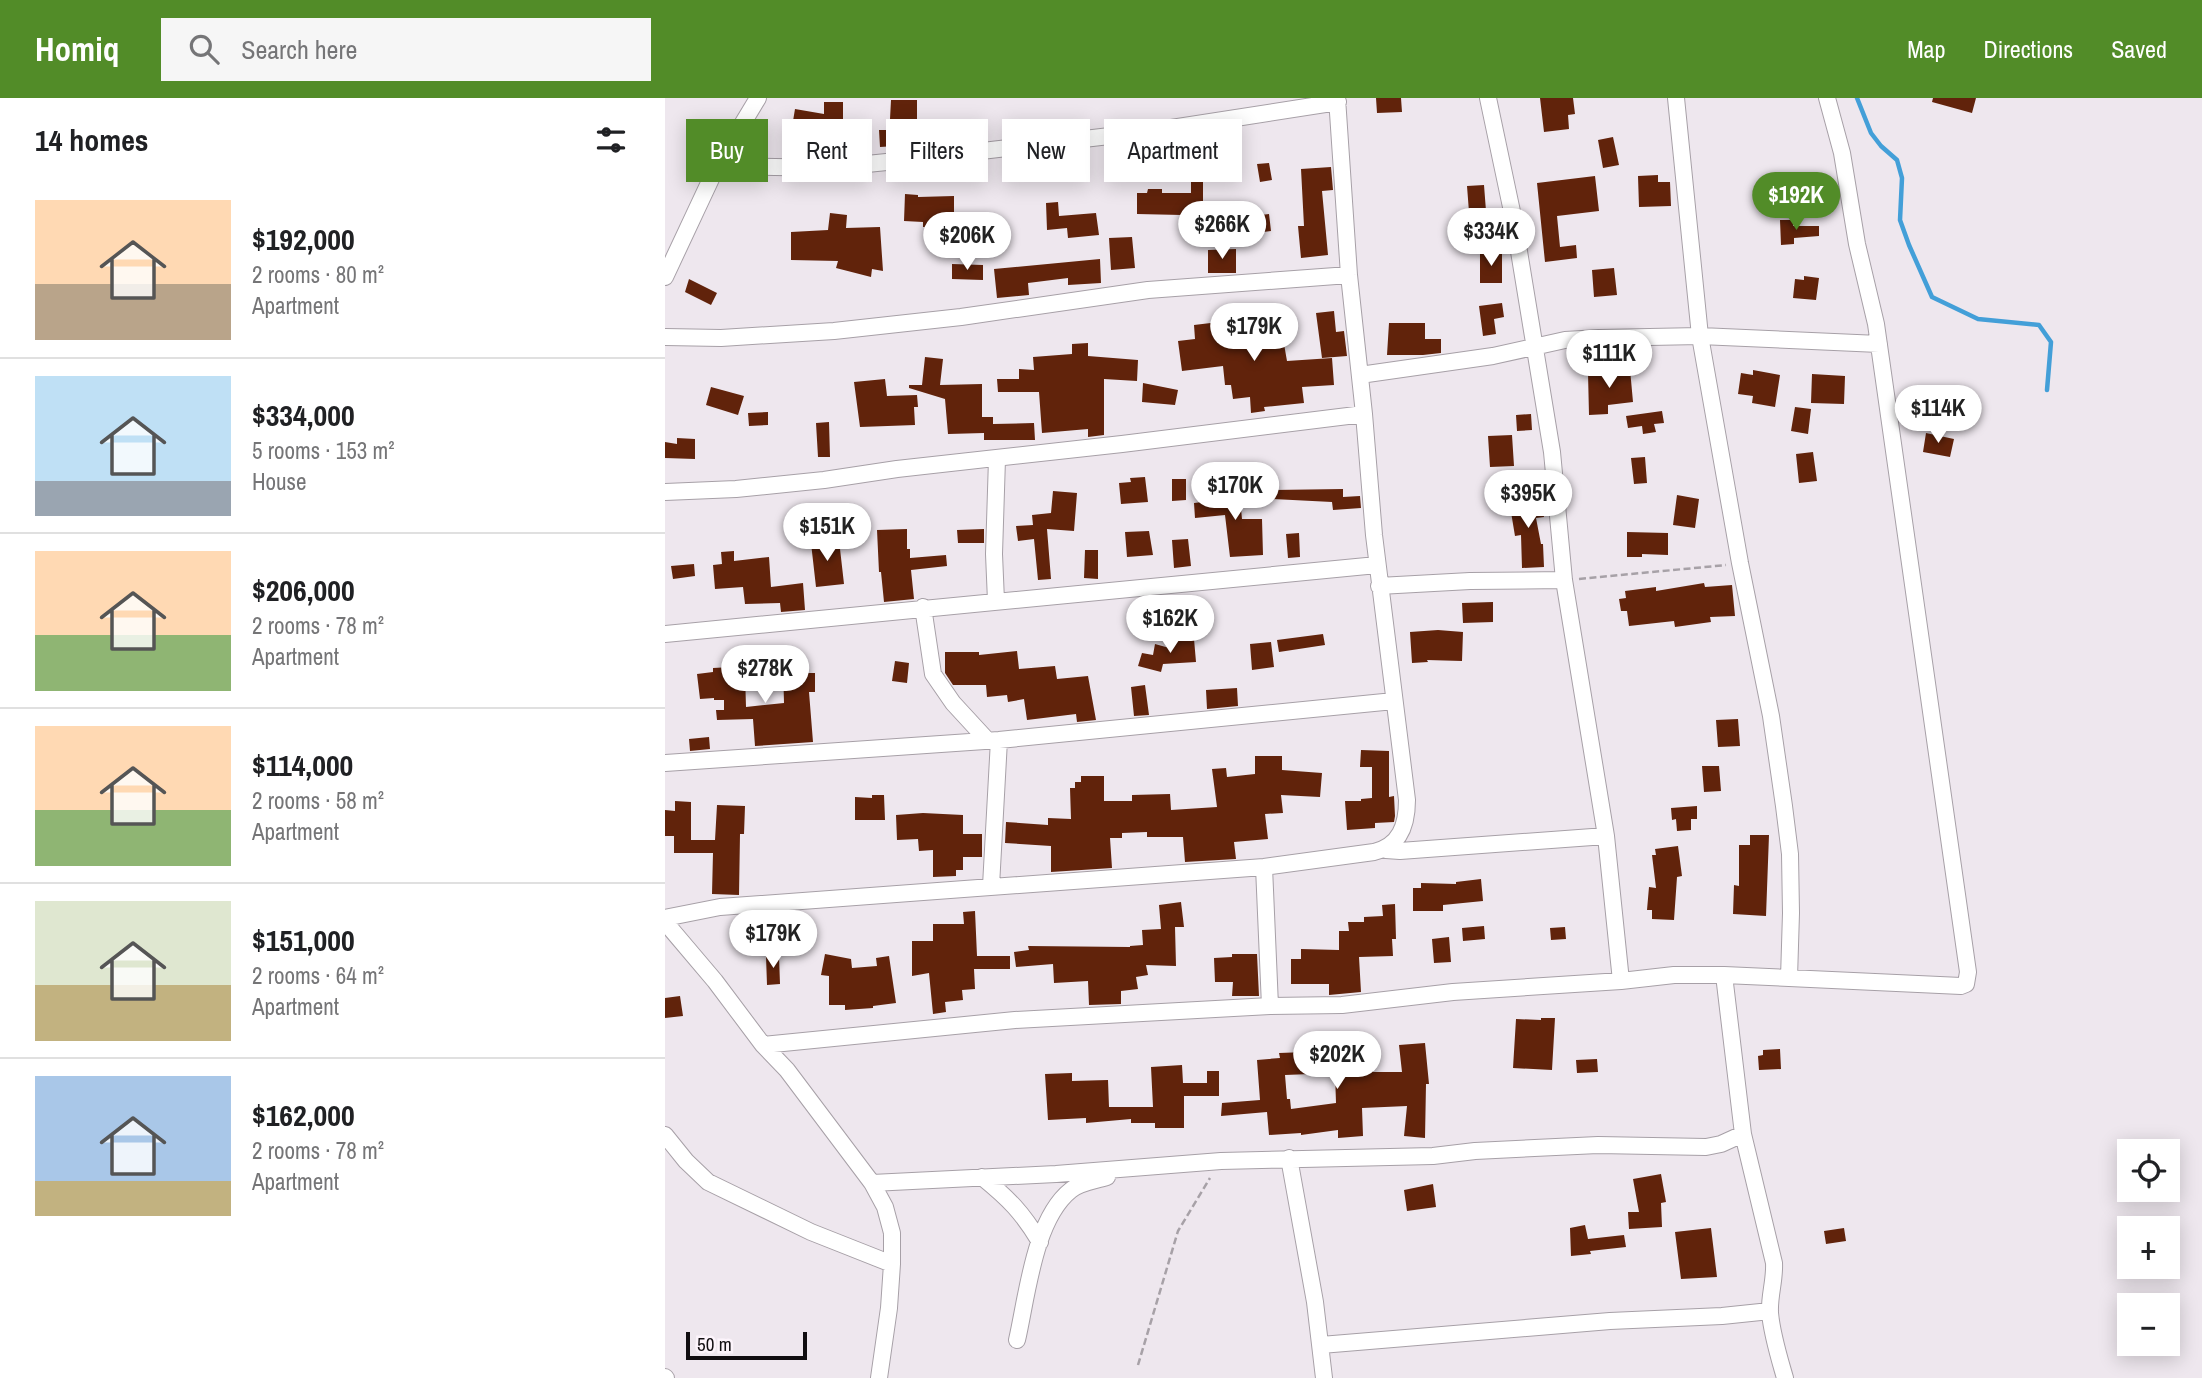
<!DOCTYPE html>
<meta charset="utf-8">
<style>
body{margin:0;font-family:"Archivo Narrow",sans-serif;background:#f6f6f6;color:#202124;height:100vh;display:flex;flex-direction:column;font-size:26px;white-space:nowrap}
*{box-sizing:border-box;margin:0}
p{font-size:23px;color:#757577}
.icon{flex:none;width:38px;height:38px;fill:none;stroke:currentColor;stroke-width:2;stroke-linecap:round;stroke-linejoin:round}
.map{position:relative;flex:1;overflow:hidden}
.panel{display:flex;flex-direction:column;background:#fff;width:665px}
.panel>*{flex:none}
.top-card{position:absolute;left:21px;top:21px;width:665px;height:63px;display:flex;gap:14px}
.controls{position:absolute;left:1452px;top:1041px;display:grid;gap:14px}
.controls a{display:grid;place-items:center;width:63px;height:63px;border-radius:0px;background:#fff;box-shadow:0 4px 18px #0003;font-size:35px}
.scale{position:absolute;left:21px;bottom:18px;width:121px;box-sizing:border-box;padding-left:7px;border:4px solid #110e11;border-top:0;font-size:19px;line-height:24px;white-space:nowrap;color:#110e11;-webkit-text-stroke:5px #fcf4fb;paint-order:stroke}
.price{position:absolute;translate:-50% -60px;padding:0 16px;border-radius:24px;background:#fff;color:#222;font-size:23px;line-height:46px;filter:drop-shadow(0 2px 4px #0008)}
.price::after{content:'';position:absolute;left:50%;top:42px;width:21px;height:16px;margin-left:-10px;background:inherit;clip-path:polygon(0 0,100% 0,50% 100%)}
.price.current{background:#528c28;color:#fff}
ul{padding:0;list-style:none}
li{display:flex;align-items:center;gap:21px;height:175px;padding:0 35px}
li+li{border-top:2px solid #e0e0e0}
li span{display:grid;place-items:center;flex:none;width:196px;height:140px;border-radius:0px;color:#555}
li>.icon{margin-inline-start:auto}
span .icon{width:84px;height:84px;fill:#fffc;stroke-width:1}
li b{font-size:30px}
h2{display:flex;justify-content:space-between;align-items:center;height:84px;padding:0 35px;font-size:30px}
.chip{padding:0 24px;border-radius:0px;background:#fff;box-shadow:0 4px 18px #0003;font-size:24px;line-height:63px}
.chip.current{background:#528c28;color:#fff}
header{display:flex;align-items:center;gap:42px;box-sizing:border-box;height:98px;padding:0 35px;background:#528c28;color:#fff}
header strong{font-size:33px}
nav{display:flex;gap:38px;margin-inline-start:auto;font-size:24px}
.search{width:490px;height:63px;background:#f6f6f6;display:flex;align-items:center;gap:18px;box-sizing:border-box;padding:0 24px;border-radius:0px;color:#757577;font-size:26px}
main{display:flex;flex:1;min-height:0}
.map>svg:first-child{display:block}
.lines{fill:none;stroke-linecap:round;stroke-linejoin:round}
.stream{stroke:#439fd8;stroke-width:4.5}
.building{fill:#61230b;fill-rule:evenodd}
.minor-casing{stroke:#a7a0a7;stroke-width:18}
.path{stroke:#a7a1a7;stroke-width:2.5;stroke-dasharray:7 3.5;stroke-linecap:butt}
.minor{stroke:#fff;stroke-width:16}
</style>
<header>
<strong>Homiq</strong>
<div class="search"><svg class="icon" aria-label="search" viewBox="0 0 24 24"><circle cx="10" cy="10" r="6"/><path d="M15 15l6 6"/></svg>Search here</div>
<nav><a>Map</a><a>Directions</a><a>Saved</a></nav>
</header>
<main>
<section class="panel">
<h2>14 homes<svg class="icon" aria-label="filters" viewBox="0 0 24 24"><path d="M4 7h16M4 17h16"/><circle cx="9" cy="7" r="2"/><circle cx="15" cy="17" r="2"/></svg></h2>
<ul>
<li><span style="background:linear-gradient(#ffd9b3 60%,#b9a48a 0)"><svg class="icon" aria-label="home" viewBox="0 0 24 24"><path d="M3 11l9-7 9 7M6 9v11h12V9"/></svg></span><div><b>$192,000</b><p>2 rooms · 80 m²</p><p>Apartment</p></div></li>
<li><span style="background:linear-gradient(#bfe0f5 75%,#9aa5b1 0)"><svg class="icon" aria-label="home" viewBox="0 0 24 24"><path d="M3 11l9-7 9 7M6 9v11h12V9"/></svg></span><div><b>$334,000</b><p>5 rooms · 153 m²</p><p>House</p></div></li>
<li><span style="background:linear-gradient(#ffd9b3 60%,#8fb573 0)"><svg class="icon" aria-label="home" viewBox="0 0 24 24"><path d="M3 11l9-7 9 7M6 9v11h12V9"/></svg></span><div><b>$206,000</b><p>2 rooms · 78 m²</p><p>Apartment</p></div></li>
<li><span style="background:linear-gradient(#ffd9b3 60%,#8fb573 0)"><svg class="icon" aria-label="home" viewBox="0 0 24 24"><path d="M3 11l9-7 9 7M6 9v11h12V9"/></svg></span><div><b>$114,000</b><p>2 rooms · 58 m²</p><p>Apartment</p></div></li>
<li><span style="background:linear-gradient(#dfe7d0 60%,#c2b280 0)"><svg class="icon" aria-label="home" viewBox="0 0 24 24"><path d="M3 11l9-7 9 7M6 9v11h12V9"/></svg></span><div><b>$151,000</b><p>2 rooms · 64 m²</p><p>Apartment</p></div></li>
<li><span style="background:linear-gradient(#a9c7e8 75%,#c2b280 0)"><svg class="icon" aria-label="home" viewBox="0 0 24 24"><path d="M3 11l9-7 9 7M6 9v11h12V9"/></svg></span><div><b>$162,000</b><p>2 rooms · 78 m²</p><p>Apartment</p></div></li>
</ul>
</section>
<div class="map">
<svg width="1537" height="1280" viewBox="0 0 1537 1280">
<rect width="100%" height="100%" fill="#eee7ee"/>
<g class="lines">
<path class="stream" d="M1192,0L1206,35L1216,48L1232,62L1237,80L1235,122L1244,147L1267,199L1313,221L1374,227L1386,244L1382,292"/>
</g>
<path class="building" d="M711,0H736L737,14L712,15Z
M875,0H908L910,16L903,17L904,31L879,34Z
M1268,0H1311L1307,15L1267,4Z
M226,2H252V21H225Z
M159,4H178V33H181L182,56L150,57L149,26L128,23L130,11L159,16Z
M214,32H230L231,48L215,49Z
M948,39L954,67L938,70L933,42Z
M604,65L607,82L595,84L592,66Z
M666,69L668,92L657,93L663,157L636,160L633,128H639L636,71Z
M526,73H538V121H517V117L472,116V95H482L483,91H497V95H526Z
M993,77V84H1005L1006,108L974,109L973,78Z
M930,78L934,113L892,118L895,149L911,147L912,160L880,164L872,85Z
M819,87L823,139L806,140L802,88Z
M240,96L253,97V99L289,98V129H258V124L239,123Z
M393,104L394,118L431,115L434,137L403,140L402,130L382,132L381,105Z
M165,115L182,117L181,130L215,129L218,173L207,171L206,179L171,170L173,163L126,162V134L163,132Z
M604,116L606,133L583,136L581,119Z
M1115,122H1128V128H1154V138L1129,140V146L1116,147Z
M467,139L470,170L446,172L444,140Z
M571,151V175H543V152Z
M815,156H837V185H815Z
M435,161L436,185L403,187V180L363,185L364,197L332,200L329,171Z
M287,166L318,167V182L287,181Z
M949,170L952,197L929,199L927,172Z
M1139,178L1154,180L1151,202L1128,200L1130,181L1139,182Z
M24,181L52,195L46,207L20,194Z
M837,205L839,219L829,221L831,236L818,238L814,208Z
M669,213L671,234L679,233L682,258L657,260L651,215Z
M577,218L580,235L616,229L622,263L667,260L669,287L637,289L639,305L599,309L600,313L586,315L585,299L568,301L566,287H560L558,268L517,273L513,243L530,241L529,227L554,224V222Z
M724,225H760V241H776V255L758,257H722Z
M423,245V258L473,262L472,283L439,281V337L423,339V331L377,335L374,294H333L332,281H354V271L369,272L368,259L407,256V246Z
M260,259L278,261L275,287L317,286V319H328V326L369,325L370,342H319V335L283,336L280,301L244,290V287H257Z
M965,271L968,304L943,307V316L924,317L923,275Z
M1088,272L1115,277L1110,309L1087,305L1088,298L1073,296L1076,275L1088,277Z
M1147,276L1180,278L1179,306L1146,305Z
M220,281L222,298L252,297L253,309H249L250,327L195,329L189,284Z
M478,285L513,292L510,307L477,304Z
M46,289L79,298L73,317L41,307Z
M1130,309L1146,311L1143,336L1126,333Z
M997,313L999,325L989,326L991,334L978,336L977,328L963,330L961,318Z
M103,314V327L84,328L83,315Z
M866,316L867,332L852,333L851,317Z
M164,324L165,359H153L151,325Z
M1261,335L1289,341L1285,359L1258,354Z
M847,337L849,368L825,369L823,338Z
M12,340L30,341V361L0,360V344L12,346Z
M1148,354L1152,383L1134,385L1131,356Z
M980,359L982,385L969,386L966,360Z
M480,379L483,404L456,406L454,385L466,384L465,380Z
M573,380L577,421H597L598,457L565,459L560,417L530,420L529,405L547,403L546,399L561,398L560,382Z
M507,381H521V402L507,403Z
M678,391V399L695,398L696,410L668,412L667,404L608,401V392Z
M388,393L412,395L409,433L382,431L386,481L373,482L369,441L353,443L351,428L368,427L367,417L386,415Z
M1012,397L1034,401L1030,430L1008,427Z
M867,398L868,406L877,405L879,419L871,420L876,446H878L879,469L857,470L856,437L850,438L844,402Z
M242,431V451H245V460L281,457L282,468L246,472L249,501L219,504L216,474H214L212,432Z
M319,431V445H293L292,432Z
M484,433L488,457L462,459L460,434Z
M962,434L1003,435V457L977,456V459H962Z
M634,435L635,459L623,460L621,436Z
M523,441L526,468L509,470L507,442Z
M174,442L179,486L151,489L146,445Z
M420,452H433V481L419,480Z
M69,453V463L104,459L106,489L138,485L140,512L116,514L115,505L80,506L78,489L50,491L48,467L57,466L56,454Z
M29,466L30,478L8,481L6,468Z
M1039,485L1040,489L1067,487L1070,518L1045,519L1046,524L1010,529L1009,523L964,528L962,513H956L954,501L961,500L960,493L991,489V493Z
M828,504V524L798,525L797,505Z
M773,532L798,534L797,563L762,562L763,564L747,565L745,534Z
M658,536L660,547L614,554L612,542Z
M529,541L531,564L498,566L496,574L473,568L477,555L488,557L490,546L508,551L507,542Z
M606,544L609,569L587,572L585,546Z
M352,553L354,571L390,568L392,581L423,578L431,622L412,624L411,616L362,622L359,601L343,604L342,597L322,599L321,587H288L280,575V554H314V557Z
M230,563L244,565L242,585L227,583Z
M118,567H131V575H150V594H144L148,644L90,648L88,621L52,622L51,612H59V602H49V600L35,601L32,576L48,574V570L67,569V577L80,576L81,609L119,605Z
M480,587L484,617L469,618L466,589Z
M572,590L573,608L542,611L541,592Z
M1073,621L1075,648L1053,649L1051,622Z
M44,639L45,651L25,653L24,641Z
M696,652L724,653V699L729,698L730,718L729,724L710,725V730L682,732L680,703H696V701L707,700V669H695Z
M590,658H617V672L657,675L655,699L616,697L618,715L600,716L603,741L569,744L571,761L520,764L518,739H482V734L457,735V740H445L447,770L386,774V748L340,745L341,724L383,727V720L406,721L405,690H410V684H416V678H439V703H467V697L505,696L506,712L552,709L547,671L561,670L562,679L590,676Z
M1037,668H1054L1056,693L1039,694Z
M207,697H219L220,722H190V699L207,700Z
M10,703L26,704V742H50L52,707L80,708L79,736H75L74,797L47,796L48,755H9V738H0V712L10,713Z
M1032,708V721H1026V732L1012,733L1011,721L1007,722L1006,710Z
M258,715L298,717V736H317V759H298V772H291V778L268,779V752L254,753L253,741L232,742L231,717Z
M1085,737H1104L1101,818L1068,816L1069,787L1074,788V747H1085Z
M1013,748L1017,778L1012,779L1009,822L987,821V812H982L984,789L991,790L987,757H991L990,751Z
M816,781L818,803L778,807V813H748V790H756V785L791,786V784Z
M516,804L519,829H510L511,868L481,867L483,877L471,879L473,891L456,893V906L424,907L423,883L389,885L388,866L351,869L349,854L364,852L363,848L465,849V848L478,847L477,832L496,831L494,807Z
M730,806L731,841H727L728,858L694,859L696,894L664,897V886H626V861H636V851L674,852V833H684L683,824H699V819L718,818L717,807Z
M310,813L312,858H345V871H309L310,891L297,892L298,902L280,904L281,914L268,916L264,875L247,878V843H268V826H299L298,814Z
M819,828L820,841L798,843L797,830Z
M900,829L901,841L886,842L885,830Z
M784,839L786,864L769,865L767,841Z
M160,856L186,861L187,870L212,868L211,860L224,858L231,905L208,908V910L180,912V907H164V878L156,877Z
M567,856H592L594,898H567L568,884H550L549,860L567,859Z
M101,858H114L115,886L102,887Z
M15,898L18,918L0,920V900Z
M876,920H890L887,972L848,970L851,921L876,922Z
M669,941H682V948L711,950L708,974H737L734,947L760,945L764,986H761L760,1040L739,1038L742,1008L697,1010L698,1038L673,1040V1032L636,1037V1035L604,1037L602,1014L556,1018L557,1005L595,1002L592,962L615,960L614,955L669,953ZM670,975L671,1005L626,1011L625,1001H622L620,977Z
M1115,951L1116,971L1094,972L1093,958L1098,957V952Z
M932,961L933,974L912,975L911,962Z
M517,967L518,985H542V973H554V998H519V1030H490V1025H466V1021L421,1025V1020L383,1022L380,976L407,975V983L443,982L444,1009H488L486,969Z
M996,1076L1001,1104L996,1105L997,1129L964,1131L963,1114H974L968,1081Z
M768,1086L771,1109L742,1113L739,1092Z
M920,1127L923,1141L959,1137L961,1149L925,1153L926,1156L906,1158L905,1130Z
M1046,1130L1052,1179L1016,1181L1010,1134Z
M1179,1130L1181,1143L1161,1146L1159,1133Z"/>
<g class="lines">
<g class="minor-casing">
<path id="minor" d="M823,0L849,123L887,354L899,482L941,738L956,883
M1011,0L1035,238L1075,465L1106,618L1119,708L1125,756L1126,815L1124,880
M52,68L163,70L241,62L487,33L673,4
M0,179L52,68L93,0
M0,239L56,240L169,233L296,219L483,192L684,177
M695,277L828,258L900,242L934,240L1035,238L1214,246
M0,394L71,391L159,382L232,371L457,346L699,316
M714,488L805,483L899,482
M331,503L329,456L332,361
M258,509L268,576L288,605L323,643
M0,536L712,467
M0,665L334,642L729,603
M721,752L735,753L941,738
M599,769L605,908
M326,788L334,642
M0,820L55,809L599,769L709,754C735,748 742,727 742,702L709,437L699,316L684,177L672,0
M0,824L50,883L98,947L122,972L207,1085L220,1109L227,1135V1166L224,1210L214,1280
M1059,877L1078,1036L1109,1165C1110,1182 1104,1198 1105,1215C1107,1237 1114,1259 1120,1280
M98,947L350,922L605,908L677,907L788,894L956,883L1009,877H1059L1296,888L1301,886L1303,874L1211,226L1192,146L1177,55L1162,0
M0,1037L21,1063L43,1084L146,1134L227,1166
M624,1060L650,1204L659,1280
M317,1079C344,1101 357,1114 375,1144
M207,1085L391,1076L556,1063L768,1058L810,1053L933,1047L1041,1049L1056,1046L1078,1036
M352,1242C362,1199 369,1121 406,1092C416,1084 430,1083 442,1079
M656,1247L945,1223L1057,1218L1105,1213
M0,1279L1,1280"/>
</g>
<path class="path" d="M914,481L1061,467
M473,1267L513,1133L545,1080"/>
<use href="#minor" class="minor"/>
</g>
</svg>
<div class="controls">
<a><svg class="icon" aria-label="locate" viewBox="0 0 24 24"><circle cx="12" cy="12" r="6"/><path d="M12 2v4M12 18v4M2 12h4M18 12h4"/></svg></a>
<a>+</a>
<a>−</a>
</div>
<div class="scale">50 m</div>
<b class="price current" style="left:1131px;top:134px">$192K</b>
<b class="price" style="left:557px;top:163px">$266K</b>
<b class="price" style="left:826px;top:170px">$334K</b>
<b class="price" style="left:302px;top:174px">$206K</b>
<b class="price" style="left:589px;top:265px">$179K</b>
<b class="price" style="left:944px;top:292px">$111K</b>
<b class="price" style="left:1273px;top:347px">$114K</b>
<b class="price" style="left:570px;top:424px">$170K</b>
<b class="price" style="left:863px;top:432px">$395K</b>
<b class="price" style="left:162px;top:465px">$151K</b>
<b class="price" style="left:505px;top:557px">$162K</b>
<b class="price" style="left:100px;top:607px">$278K</b>
<b class="price" style="left:108px;top:872px">$179K</b>
<b class="price" style="left:672px;top:993px">$202K</b>
<div class="top-card">
<a class="chip current">Buy</a>
<a class="chip">Rent</a>
<a class="chip">Filters</a>
<a class="chip">New</a>
<a class="chip">Apartment</a>
</div>
</div>
</main>
